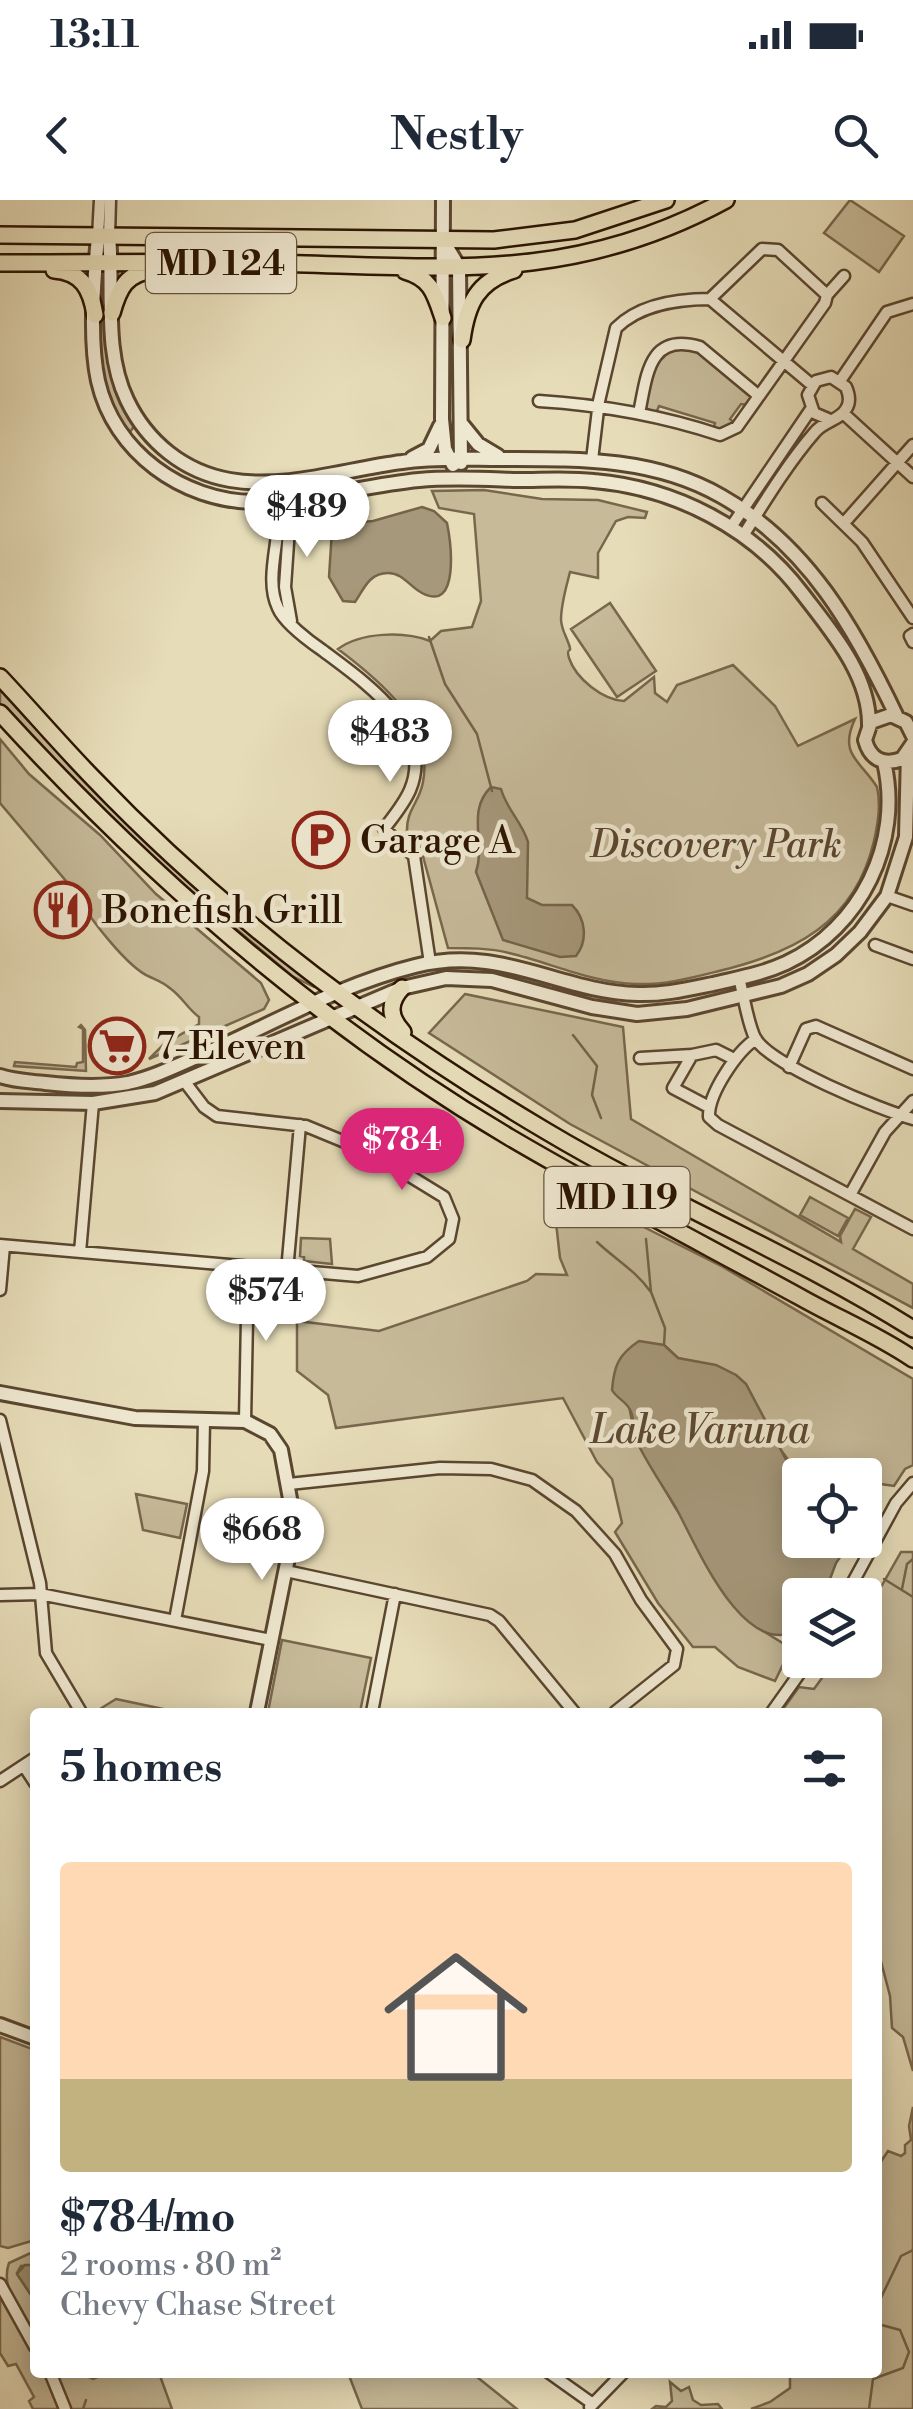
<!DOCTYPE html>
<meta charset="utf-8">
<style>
body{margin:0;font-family:"Libre Bodoni",serif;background:#f6f6f7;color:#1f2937;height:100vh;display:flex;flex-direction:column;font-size:38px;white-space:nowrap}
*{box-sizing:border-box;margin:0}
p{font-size:32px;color:#747a83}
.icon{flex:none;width:55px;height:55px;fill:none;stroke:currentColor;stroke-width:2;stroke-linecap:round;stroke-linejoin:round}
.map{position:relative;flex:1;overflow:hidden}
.panel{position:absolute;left:30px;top:1508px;width:852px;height:670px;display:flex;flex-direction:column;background:#fff;border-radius:10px;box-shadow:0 5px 25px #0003}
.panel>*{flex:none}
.buttons{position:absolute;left:782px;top:1258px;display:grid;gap:20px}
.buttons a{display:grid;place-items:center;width:100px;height:100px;border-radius:10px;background:#fff;box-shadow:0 5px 25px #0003;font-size:50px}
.price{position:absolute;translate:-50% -85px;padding:0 22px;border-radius:35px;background:#fff;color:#222;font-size:32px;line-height:65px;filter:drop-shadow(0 2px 5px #0008)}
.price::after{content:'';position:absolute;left:50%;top:60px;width:30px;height:22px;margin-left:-15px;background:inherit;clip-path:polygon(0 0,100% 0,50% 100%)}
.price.on{background:#db2777;color:#fff}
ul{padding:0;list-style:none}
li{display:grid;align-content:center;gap:20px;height:530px;padding:0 30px}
li span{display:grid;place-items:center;height:310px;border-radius:10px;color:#555}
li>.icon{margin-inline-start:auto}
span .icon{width:180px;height:180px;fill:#fffc;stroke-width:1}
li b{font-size:42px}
h2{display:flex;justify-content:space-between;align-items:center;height:120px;padding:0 30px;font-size:42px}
.status{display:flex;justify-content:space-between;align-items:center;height:70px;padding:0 50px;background:#fff;direction:ltr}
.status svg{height:28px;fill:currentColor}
header{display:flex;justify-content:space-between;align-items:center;height:130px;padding:0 30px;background:#fff;font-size:45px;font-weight:700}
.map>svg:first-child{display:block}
.green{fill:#c6ba99;stroke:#78674d;stroke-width:2.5}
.water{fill:#a6987a;stroke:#75634a;stroke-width:2.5}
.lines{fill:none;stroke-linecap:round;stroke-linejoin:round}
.stream{stroke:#75634a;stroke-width:2.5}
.minor-casing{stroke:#5a462f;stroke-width:15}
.tertiary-casing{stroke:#5a462f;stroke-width:18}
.primary-casing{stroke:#2b1401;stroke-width:20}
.minor{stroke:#efe8d1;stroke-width:10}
.tertiary{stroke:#efe8d1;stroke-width:12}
.primary{stroke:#e6dcb8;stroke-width:15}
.labels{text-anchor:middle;stroke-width:9;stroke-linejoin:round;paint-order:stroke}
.shield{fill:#efe8d1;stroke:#66543f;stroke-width:2.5}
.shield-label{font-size:35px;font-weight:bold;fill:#2b1401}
.poi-label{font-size:38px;fill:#2b1401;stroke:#efe8d1;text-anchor:start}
.park-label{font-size:38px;font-style:italic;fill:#5a462f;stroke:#efe8d1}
.water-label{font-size:40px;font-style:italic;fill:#5c4931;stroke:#efe8d1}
</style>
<div class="status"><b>13:11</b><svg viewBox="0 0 49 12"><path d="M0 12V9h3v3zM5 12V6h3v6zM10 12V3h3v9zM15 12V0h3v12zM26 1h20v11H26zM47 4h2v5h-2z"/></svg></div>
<header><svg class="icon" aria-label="back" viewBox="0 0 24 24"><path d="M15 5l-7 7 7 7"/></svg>Nestly<svg class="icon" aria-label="search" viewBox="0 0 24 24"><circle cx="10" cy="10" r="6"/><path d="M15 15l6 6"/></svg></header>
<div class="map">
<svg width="913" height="2209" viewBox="0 0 913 2209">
<rect width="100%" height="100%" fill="#e6dcb8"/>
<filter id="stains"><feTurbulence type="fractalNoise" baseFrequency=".002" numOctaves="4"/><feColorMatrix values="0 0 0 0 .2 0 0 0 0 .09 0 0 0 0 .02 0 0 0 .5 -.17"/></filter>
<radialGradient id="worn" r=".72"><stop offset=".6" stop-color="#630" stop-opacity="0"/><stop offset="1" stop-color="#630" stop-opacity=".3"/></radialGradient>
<path class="green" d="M850,0L904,36L879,72L824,33Z
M99,78H109L108,143L135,225L130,232C90,197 99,125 99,78Z
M677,149L698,150L752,196L748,205L741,204L730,219L734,223L722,231L713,230L715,223L659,206L656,213L644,207C650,182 649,156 677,149Z
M484,290L542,299L598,300L647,312L645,318L628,317L616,321L598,353V378L570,372C566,388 561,404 561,420C562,430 565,434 568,442C574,457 565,444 569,458C576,479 603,500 624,501L654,477L655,493L667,502L677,485L733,465L775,506L798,546L855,519C838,555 861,561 877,587C881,605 878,623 874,641C855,723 794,753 719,771C691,778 665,785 636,784C593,783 551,763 509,753C489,748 469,748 448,748L421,649L407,633C406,609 419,604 423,582C434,524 379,480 338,449C361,432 404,431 430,441L441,431L472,427L481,401L474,314L439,308L432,291Z
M610,403L656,471L617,497L571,429Z
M0,484L319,785L314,787L292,776L170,673L166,674L0,505Z
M0,539L29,574L100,635L156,694L261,783L269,800L264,809L149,859L164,844L199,824V817C188,809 182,797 171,789C163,782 159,781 150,777C128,768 87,716 77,694L0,603Z
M465,794L623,827L631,919L841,1042L840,1036L855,1009L871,1017L853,1049L913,1084V1108L570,924L429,833Z
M81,825L85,830L86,871L14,866L15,862L76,867L77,863L83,862V829L79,827Z
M810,997L848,1018L838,1036L800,1015Z
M600,1005L723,1067L913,1179V1265L905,1269L894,1286L881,1284C872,1270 842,1259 824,1261C813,1262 806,1267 793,1266L774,1241L746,1184L736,1175L678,1158L664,1145L629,1206L635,1237L675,1307L757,1427L784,1444L789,1452L775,1481L738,1467L715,1447H693L658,1403L615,1332L622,1323L612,1279L597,1262L563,1198L336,1228L328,1195L297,1171V1121L379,1131L527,1081L536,1074L567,1075L560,1058L555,1014Z
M301,1038L330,1039L332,1064L304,1061V1057L300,1056Z
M136,1294L187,1304L180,1338L143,1330Z
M901,1352H913V1871L903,1837L892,1828L890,1796L878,1750V1512H781L799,1487L814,1489L835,1460H865V1415Z
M282,1440L371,1458L360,1512H268Z
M116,1499L168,1510L95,1512Z
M0,1837L35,1850V2040L8,2048L0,2046Z
M913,1907V2209H751L770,2202L790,2188V2173L878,2172V1966L888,1951L901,1956L905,1953V1945L911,1940L909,1926Z
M35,2051V2065L21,2066L17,2073L35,2101V2137C20,2112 0,2087 9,2063Z
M0,2097L35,2156V2172L44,2173L60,2209H33L29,2201L34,2197L16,2164L8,2166L0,2153Z
M56,2173H80L93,2179L108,2173H159L172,2209H70Z
M348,2173H472L517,2209H362Z
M670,2182L681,2191L689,2187L693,2200L701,2205L718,2204L722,2209H652L656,2206L666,2207L672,2201Z"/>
<path class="water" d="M422,307L434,311L447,323C451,343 460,413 422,393C410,387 403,373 388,373C369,373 364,389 355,402L343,401L329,377L332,330L340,324L373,321Z
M491,587L501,589C507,610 522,622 528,642L527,698L542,705H572C586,719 588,741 576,756L560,757L503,740L476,672C486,643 466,611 491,587Z
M639,1141L664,1145L678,1158L716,1165L736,1175L746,1184L791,1269L800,1281V1340H852L836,1363L824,1395H800V1429C744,1463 696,1344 676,1308C663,1286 648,1265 637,1242C633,1232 635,1222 631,1212C628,1202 617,1199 612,1190C614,1166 618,1155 639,1141Z
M25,2065H35V2101L17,2074Z"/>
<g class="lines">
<path class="stream" d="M429,437L445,484L477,534L492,591
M573,835L597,866L592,895L601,918
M646,1039L651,1092L665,1128L664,1145
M597,1042C615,1059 636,1071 650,1091
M884,1379L913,1397
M902,1389L907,1364L913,1359
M878,2104L901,2056L913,2050
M83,2209L86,2200
M869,2209L873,2179L903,2168L909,2152L900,2130L878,2124"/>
<g class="minor-casing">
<path id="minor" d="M109,36L110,0
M98,37L100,0
M827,95L844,76
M840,181L887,112L913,104
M539,201C602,205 660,215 720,235L737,227L825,103L827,95L778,50L762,49L710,99
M639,213C647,176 648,132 700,147L759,196
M843,213L913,277
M592,260L599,201L616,128C639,105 678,99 710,99L812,185
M291,299L285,387L291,421
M278,301C283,334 263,377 278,408C284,422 309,441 322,450C363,481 436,529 410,590C404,604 393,617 384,629L414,656L430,763
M822,303L862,342L913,418
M844,323L913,245
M731,327L811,209
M743,336C765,301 788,263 815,232C824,221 840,220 846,209C851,202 849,194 846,187L831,177L816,181L808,195L814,213L828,219
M913,434L910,436L913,442
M887,696L913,705
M875,745L913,759
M739,778C744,796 747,821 755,838C770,865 881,910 913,919
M756,839C737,851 708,894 709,917L718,925L913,1029
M640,858L692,855
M789,867L806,829L816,826L913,869
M709,907L673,888L692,855L716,850L734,859
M850,995L885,932L913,901
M0,1045L358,1076L427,1057L449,1039L453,1019L444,997L374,954L306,926L217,916L204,907L185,882
M80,1052L93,903
M287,1071L300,925
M0,1090L4,1046
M0,1220L40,1383L46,1453L81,1512
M245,1221L248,1068
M289,1284L440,1268L491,1269L532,1280L576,1311L615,1354L641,1400L677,1449L674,1465L615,1512
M286,1371L490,1415L499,1421L574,1512
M0,1395L40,1394L271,1440
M846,1395L896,1303L913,1283
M175,1420L203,1271L204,1220
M372,1512L395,1394
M772,1512L809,1460
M24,1566L35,1583
M0,1581L35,1558
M0,2084L35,2147
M50,2172L65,2209
M548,2172L593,2204
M590,2207L624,2172"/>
</g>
<g class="tertiary-casing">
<path id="tertiary" d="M443,0L442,219L445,249L453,265
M109,36C114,90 103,150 127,200C147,242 184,272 230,280C286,290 346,269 402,262C434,257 468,259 500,259C576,259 653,257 721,296C808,345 855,429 897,517
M98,37C94,79 89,139 98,181C114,252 182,301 254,302C309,303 364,285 419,280C452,277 485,279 518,280C543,280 569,278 594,281C675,288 753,328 802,393C831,431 870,475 869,526
M444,42L459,67L461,263
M461,223L478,244L498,256
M412,258L429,249L440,226
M913,536L906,522L891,515L871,522L865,540C870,559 883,566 902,559L913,543
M0,876C14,881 30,881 45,883C72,886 101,888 128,883C155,877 180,864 206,853C274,823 342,784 415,766C502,744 558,792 638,794C663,795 688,789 713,784C738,778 762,774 786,763C861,728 903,642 884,562
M0,901L93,903L155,893L402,788L446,778L492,780L592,807L637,814L687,809L781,786L808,774L836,755L860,732L887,696L906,637L908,553
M0,1193L135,1218L245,1221L270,1234L281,1250L293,1315L291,1343L257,1512
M0,1825L35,1838"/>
</g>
<g class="primary-casing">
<path id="primary" d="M0,35L494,40L575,30L666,0
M0,63C89,63 177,62 266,63C437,66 568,86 726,0
M54,70C82,72 91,89 95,115
M405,71C431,78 435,94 443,118
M112,113C119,88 126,73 154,70
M462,140C467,104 477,81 514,70
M0,477C31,510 61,545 92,577C224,715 382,834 546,931C665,1002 795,1055 913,1129
M0,513C149,676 318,824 509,937C604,993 703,1044 800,1097C837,1118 878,1135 913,1159
M402,788C388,803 389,817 403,832"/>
</g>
<use href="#minor" class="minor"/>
<use href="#tertiary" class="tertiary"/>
<use href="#primary" class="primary"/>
</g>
<defs>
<g id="parking-ring" transform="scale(2.875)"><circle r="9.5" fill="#efe8d1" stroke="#8f2418" stroke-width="1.5"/><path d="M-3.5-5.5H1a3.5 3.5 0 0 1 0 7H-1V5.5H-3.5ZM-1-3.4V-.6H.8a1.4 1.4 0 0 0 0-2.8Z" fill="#8f2418"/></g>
<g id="restaurant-ring" transform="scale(2.875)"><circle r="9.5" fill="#efe8d1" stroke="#8f2418" stroke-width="1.5"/><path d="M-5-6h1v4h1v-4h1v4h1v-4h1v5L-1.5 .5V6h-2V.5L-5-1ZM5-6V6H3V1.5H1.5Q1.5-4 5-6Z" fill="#8f2418"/></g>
<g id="supermarket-ring" transform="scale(2.875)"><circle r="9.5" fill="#efe8d1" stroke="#8f2418" stroke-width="1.5"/><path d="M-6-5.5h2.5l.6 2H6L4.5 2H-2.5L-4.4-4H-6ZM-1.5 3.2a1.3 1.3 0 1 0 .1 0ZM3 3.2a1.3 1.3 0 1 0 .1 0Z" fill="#8f2418"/></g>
</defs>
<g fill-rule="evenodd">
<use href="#parking-ring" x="321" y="640"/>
<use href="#restaurant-ring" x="63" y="710"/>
<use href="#supermarket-ring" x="117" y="846"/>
</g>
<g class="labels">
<g class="shield">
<rect x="146" y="33" width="150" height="60" rx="8"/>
<rect x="544.5" y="967" width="145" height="60" rx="8"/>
</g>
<g class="shield-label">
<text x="221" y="75">MD 124</text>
<text x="617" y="1009">MD 119</text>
</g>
<g class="poi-label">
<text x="360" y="653">Garage A</text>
<text x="102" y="723">Bonefish Grill</text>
<text x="156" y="859">7-Eleven</text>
</g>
<g class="park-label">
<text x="716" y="657">Discovery Park</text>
</g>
<g class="water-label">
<text x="700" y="1243">Lake Varuna</text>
</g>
</g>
<rect width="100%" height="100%" filter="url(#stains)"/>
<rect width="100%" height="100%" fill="url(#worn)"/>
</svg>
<div class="buttons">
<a><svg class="icon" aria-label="locate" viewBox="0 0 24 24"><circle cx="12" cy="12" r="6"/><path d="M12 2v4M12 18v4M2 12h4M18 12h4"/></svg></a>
<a><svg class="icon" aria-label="layers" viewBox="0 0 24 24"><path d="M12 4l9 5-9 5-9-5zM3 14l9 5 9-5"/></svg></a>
</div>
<b class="price" style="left:307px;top:360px">$489</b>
<b class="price" style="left:390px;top:585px">$483</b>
<b class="price on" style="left:402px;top:993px">$784</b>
<b class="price" style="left:266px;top:1144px">$574</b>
<b class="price" style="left:262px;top:1383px">$668</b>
<section class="panel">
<h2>5 homes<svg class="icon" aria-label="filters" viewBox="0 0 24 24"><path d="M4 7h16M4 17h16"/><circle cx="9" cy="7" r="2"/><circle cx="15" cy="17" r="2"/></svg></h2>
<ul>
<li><span style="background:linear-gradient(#ffd9b3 70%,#c2b280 0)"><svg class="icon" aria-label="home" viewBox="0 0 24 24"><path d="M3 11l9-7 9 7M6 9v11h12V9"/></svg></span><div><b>$784/mo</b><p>2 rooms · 80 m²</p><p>Chevy Chase Street</p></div></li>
</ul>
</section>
</div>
